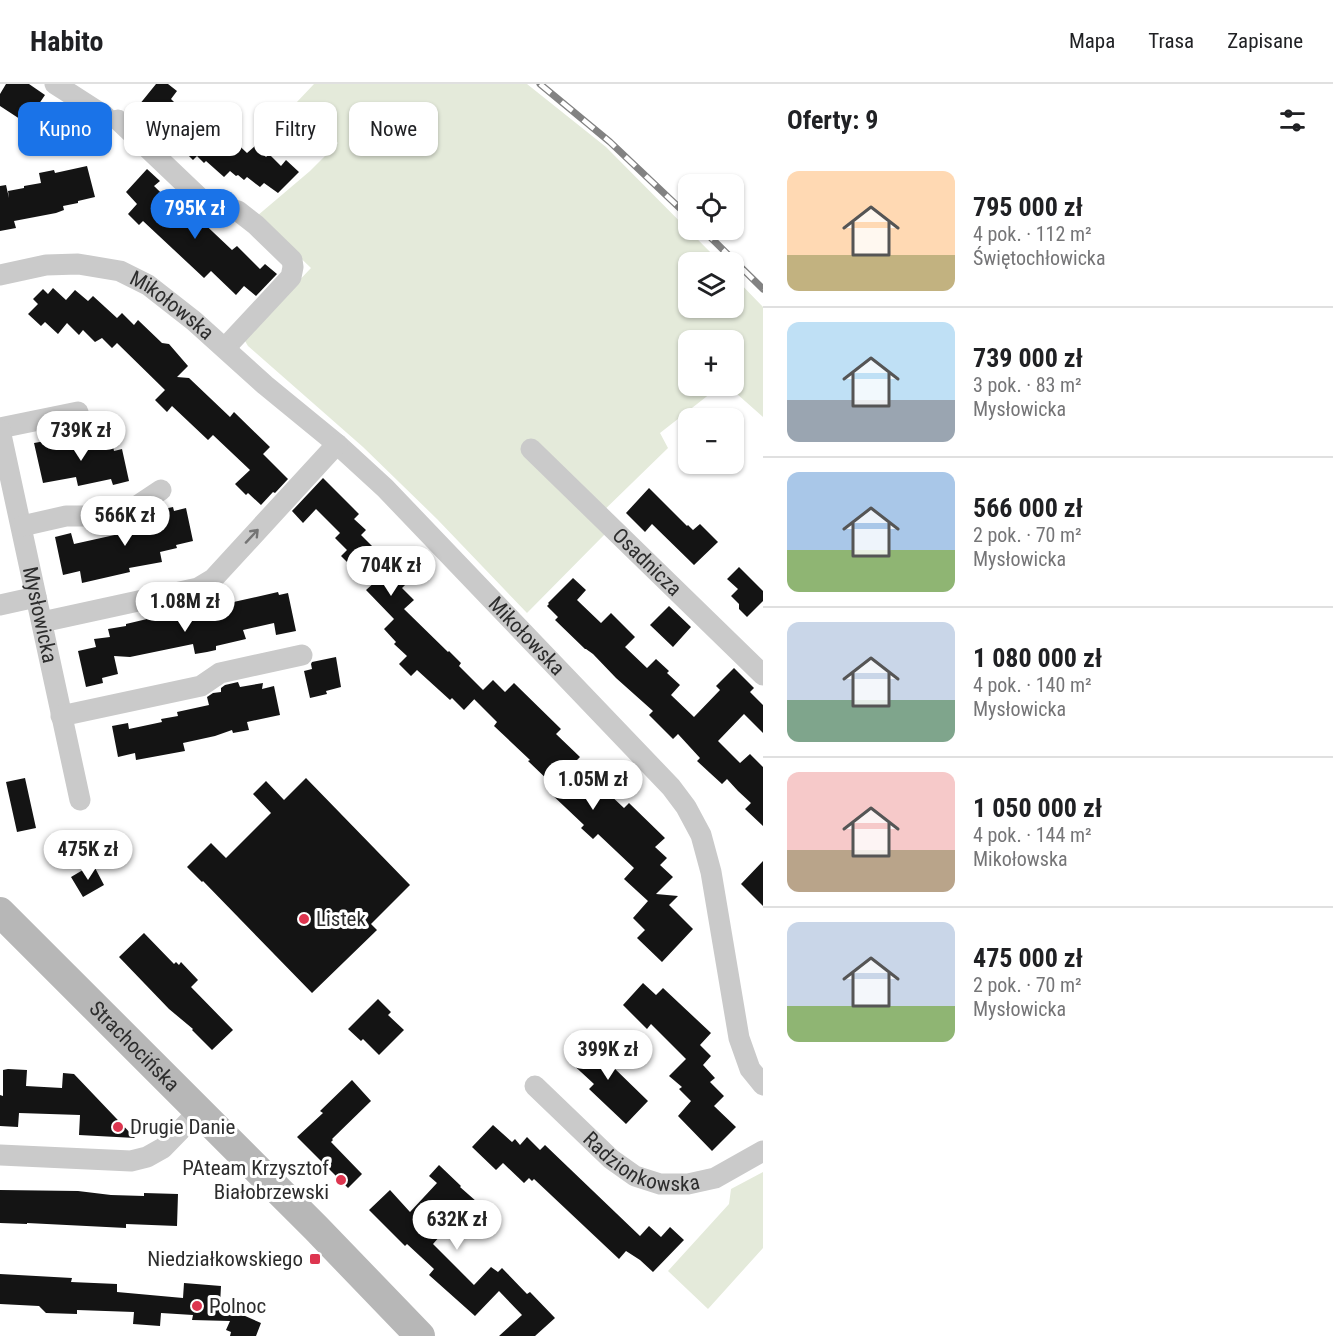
<!DOCTYPE html>
<html lang="pl">
<meta charset="utf-8">
<style>
body{margin:0;font-family:"Roboto Condensed",sans-serif;background:#f2f2f2;color:#202124;height:100vh;display:flex;flex-direction:column;font-size:22px;white-space:nowrap}
*{box-sizing:border-box;margin:0}
p{font-size:20px;color:#757577}
.icon{flex:none;width:33px;height:33px;fill:none;stroke:currentColor;stroke-width:2;stroke-linecap:round;stroke-linejoin:round}
.map{position:relative;flex:1;overflow:hidden}
.sheet{display:flex;flex-direction:column;background:#fff;width:570px}
.sheet>*{flex:none}
.top-card{position:absolute;left:18px;top:18px;width:570px;height:54px;display:flex;gap:12px}
.fabs{position:absolute;left:678px;top:90px;display:grid;gap:12px}
.fabs a{display:grid;place-items:center;width:66px;height:66px;border-radius:12px;background:#fff;box-shadow:0 2px 4px #0004;font-size:30px}
.price{position:absolute;translate:-50% -51px;padding:0 14px;border-radius:21px;background:#fff;color:#222;font-size:20px;line-height:39px;filter:drop-shadow(0 2px 3px #0008)}
.price::after{content:'';position:absolute;left:50%;top:36px;width:18px;height:14px;margin-left:-9px;background:inherit;clip-path:polygon(0 0,100% 0,50% 100%)}
.price.on{background:#1a73e8;color:#fff}
ul{padding:0;list-style:none}
li{display:flex;align-items:center;gap:18px;height:150px;padding:0 24px}
li+li{border-top:2px solid #e0e0e0}
li span{display:grid;place-items:center;flex:none;width:168px;height:120px;border-radius:12px;color:#555}
li>.icon{margin-inline-start:auto}
span .icon{width:72px;height:72px;fill:#fffc;stroke-width:1}
li b{font-size:26px}
h2{display:flex;justify-content:space-between;align-items:center;height:72px;padding:0 24px;font-size:26px}
.pill{padding:0 21px;border-radius:12px;background:#fff;box-shadow:0 2px 4px #0004;font-size:21px;line-height:54px}
.pill.on{background:#1a73e8;color:#fff}
header{display:flex;align-items:center;gap:36px;box-sizing:border-box;height:84px;padding:0 30px;background:#fff;border-bottom:2px solid #e0e0e0}
header strong{font-size:28px}
nav{display:flex;gap:33px;margin-inline-start:auto;font-size:21px}
main{display:flex;flex:1;min-height:0}
.map>svg:first-child{display:block}
.green{fill:#e4eada}
.building{fill:#141414}
.lines{fill:none;stroke-linecap:round;stroke-linejoin:round}
.minor{stroke:#cacaca;stroke-width:21}
.secondary{stroke:#b7b7b7;stroke-width:30}
.rail-casing{stroke:#828282;stroke-width:7}
.rail{stroke:#fff;stroke-width:4.5;stroke-dasharray:14;stroke-linecap:butt}
.oneway{stroke:#747474}
.poi-dot{fill:#dd354f;stroke:#fff;stroke-width:2}
.labels{text-anchor:middle;stroke-width:6;stroke-linejoin:round;paint-order:stroke}
.street-label{font-size:21px;fill:#2d2d2d;stroke:#fff}
.poi-label{font-size:21px;fill:#2d2d2d;stroke:#fff;text-anchor:start}
</style>
<header>
<strong>Habito</strong>
<nav><a>Mapa</a><a>Trasa</a><a>Zapisane</a></nav>
</header>
<main>
<div class="map">
<svg width="763" height="1252" viewBox="0 0 763 1252">
<rect width="100%" height="100%" fill="#fff"/>
<path class="green" d="M314,0H527L606,63L720,178H688V224H734V193L763,223V333L728,302H734V256H688V302H720L660,349L668,364L595,435L607,448L527,529L437,435L363,363L248,262L245,257L248,250L311,184L257,132L310,87L338,59L296,19Z
M763,1088V1164L708,1225L668,1187L729,1120L731,1105Z"/>
<path class="building" d="M6,0H29L45,11L26,39L0,22V10Z
M156,0H168L177,7L171,15L200,44L209,34L222,46L224,43L228,51L247,69L255,62L266,73L269,70L281,82L286,76L299,88L278,109L264,99L260,103L247,93L244,96L238,91L236,92L230,87L224,93L206,77L204,79L197,72L193,76L182,65L181,66L167,53L173,48L139,21Z
M87,82L95,113L78,117V119L63,122L64,126L56,129L14,137L16,144L0,147V102L6,101L9,114L8,107L24,104V102L41,99L39,89L54,86L55,89Z
M147,85L160,97L154,102L190,137L195,131L232,166L237,162L260,185L265,180L277,190L256,212L244,202L236,211L211,187L204,194L143,137L139,141L128,130L137,120L126,108Z
M53,204L66,216L75,206L88,217L93,212L117,234L122,229L134,241L138,236L162,259L169,260L188,282L177,293L189,294L230,333L234,328L270,363L263,370L288,395L275,409L273,408L261,421L248,409L246,411L235,400L250,386L213,351L208,356L172,322L167,328L155,316L165,306L117,259L112,264L102,254L95,258L83,246L79,251L67,239L58,250L45,238L41,242L28,230L38,220L33,215L43,205L48,210Z
M68,353V361L86,357L87,363L112,357L114,367L122,365L129,397L113,401L111,395L78,402L76,393L43,399L34,359Z
M323,394L359,430L354,435L366,446L361,451L384,474L387,470L412,494L402,504L414,516L404,525L448,568L449,567L461,579L459,582L483,606L464,626L452,614L450,616L417,586L411,592L399,580L407,572L394,560L396,558L384,545L394,535L366,506L376,497L380,502L368,490L364,495L341,472L347,466L335,454L340,449L316,425L303,439L292,427Z
M649,404L687,442L688,441L693,446L700,440L718,458L694,481L652,440L645,448L626,429Z
M173,423L174,427L186,424L193,457L176,461L177,464L160,468L162,478L129,484L130,488L82,499L80,487L63,491L55,453L71,449L74,460L137,446V442L154,439L153,434L161,432L159,426Z
M739,483L763,507V517L747,533L739,525V520L731,512L738,505L727,495Z
M573,494L586,506L577,516L601,539L611,529L635,553L625,563L647,584L656,575L669,587L667,589L680,601L671,611L694,633L720,606L716,602L734,584L754,604L750,608L763,621V649L744,630L718,657L740,679L750,670L763,683V742L745,725L751,719L738,707L727,695L722,700L710,689L697,677L700,674L678,650L673,655L649,631L653,627L616,594L593,570L586,565H585L555,536L558,533L547,522L549,520L548,519Z
M278,508L279,511L288,509L296,547L276,551L274,539L243,546L246,555L216,562V566L207,568L195,570L193,560L130,573L114,572L118,590L102,594L103,599L86,603L78,567L96,563L94,555L110,553L108,545L126,542V540L189,525L191,532L230,525L229,519Z
M669,522L691,543L673,563L650,541Z
M336,573L341,603L326,607L327,610L310,614L304,587L312,585L311,580L312,578Z
M493,596L505,608L514,599L561,645L556,650L580,673L575,678L624,724L629,719L665,754L655,763L667,774L660,781L673,793L656,810L678,812L669,821L693,845L662,878L637,854L645,846L633,834L648,817L624,795L634,784L598,750L593,755L581,744L584,741L547,706L552,700L528,677L530,676L494,642L497,638L474,615Z
M238,598L240,603L263,599L262,605L274,602L280,631L247,638L249,646L233,649L232,646L215,652L183,659L185,667L136,676L135,669L118,673L112,642L128,639L129,645L162,638L161,635L178,632L177,628L209,621L207,613L213,609L221,608V604L225,601Z
M25,694L36,744L17,748L6,698Z
M306,694L410,801L371,840L377,846L312,909L203,797L202,798L187,783L211,759L226,774L271,729L253,710L266,697L284,716Z
M763,777V822L741,800Z
M93,780L104,801L83,813L71,793Z
M144,849L174,880L176,878L179,881L181,878L198,896L191,903L233,946L212,966L192,946L193,945L169,925L119,873Z
M643,899L656,911L663,904L711,949L700,961L711,972L703,981L715,994L710,998L724,1012L714,1022L736,1043L712,1067L678,1032L691,1017L679,1005L682,1003L669,992L686,975L651,940L647,945L623,921Z
M378,915L391,928L388,931L404,946L379,971L363,955L361,957L348,945Z
M590,954L615,977L611,981L648,1017L626,1040L589,1005L594,1000L568,976Z
M8,985L27,986L26,1002L62,1004L63,989L74,990L135,1054L79,1051L80,1031L19,1029L18,1043L0,1042V1011L3,1012V986Z
M352,996L371,1017L332,1055L333,1056L331,1058L362,1090L348,1104L297,1053L323,1029L320,1027Z
M493,1041L512,1058L515,1055L520,1061L527,1053L540,1066L545,1061L640,1152L649,1142L661,1153L670,1143L684,1156L653,1188L640,1176L626,1167L619,1175L534,1095L532,1097L529,1094L524,1099L503,1079L496,1086L472,1063Z
M439,1081L461,1102L460,1103L485,1125L467,1144L456,1134L433,1160L474,1201L491,1183L498,1188L502,1184L527,1210L530,1208L555,1234L535,1252H499L522,1231L499,1207L475,1232L429,1191L434,1185L407,1160L405,1162L369,1126L390,1106L410,1128L437,1099L429,1092Z
M0,1106L78,1107L111,1111L144,1112V1109L178,1110L177,1142L126,1140V1144L27,1139V1140L0,1139Z
M0,1190L72,1194L71,1198L117,1200V1208L183,1214L184,1199L221,1202L220,1221L261,1239L256,1252H230L231,1248L226,1246L230,1237L192,1236L193,1231L161,1229L160,1242L133,1240L134,1228L77,1226V1230L46,1229L39,1222L0,1220Z"/>
<g class="lines">
<g class="minor">
<path d="M55,0L105,32"/>
<path d="M118,36L202,116L238,127L256,141L292,176L293,183L291,193L225,264"/>
<path id="s1" d="M0,191L46,181L78,180L120,187L148,201L194,237L265,301L337,360L385,404L671,703L686,723L701,751L711,788L739,954L750,985L763,1001"/>
<path d="M0,344L78,328"/>
<path id="s2" d="M0,346L80,716"/>
<path id="s3" d="M531,365L763,591"/>
<path d="M22,442L66,432H99L134,424L161,406"/>
<path d="M0,521L36,513"/>
<path d="M42,538L198,504L213,495L337,360"/>
<path d="M61,632L201,602L220,589L302,571"/>
<path id="s4" d="M535,1002L611,1075L635,1092L660,1100H688L715,1094L763,1067"/>
<path d="M0,1071L131,1077L147,1073L163,1064L199,1027"/>
</g>
<path class="secondary" id="s5" d="M0,828L316,1144L420,1252"/>
<g class="rail-casing">
<path id="rail" d="M540,0L610,58L688,132
M703,146L763,205"/>
</g>
<use href="#rail" class="rail"/>
</g>
<defs><path id="oneway-shaft" d="M-6 0H5M1.5-3L5.5 0L1.5 3" fill="none" stroke-width="1.6" stroke-linecap="round" stroke-linejoin="round" transform="scale(1.5)"/></defs>
<use class="oneway" href="#oneway-shaft" transform="translate(252 452) rotate(-47)"/>
<g class="poi-dot">
<circle cx="304" cy="835" r="6"/>
<circle cx="118" cy="1043" r="6"/>
<circle cx="341" cy="1096" r="6"/>
<rect x="309" y="1169" width="12" height="12" rx="3"/>
<circle cx="197" cy="1222" r="6"/>
</g>
<g class="labels">
<g class="street-label">
<text dy="7" stroke="none"><textPath href="#s1" startOffset="184">Mikołowska</textPath></text>
<text dy="7" stroke="none"><textPath href="#s3" startOffset="162">Osadnicza</textPath></text>
<text dy="7" stroke="none"><textPath href="#s2" startOffset="189">Mysłowicka</textPath></text>
<text dy="7" stroke="none"><textPath href="#s1" startOffset="670">Mikołowska</textPath></text>
<text dy="7" stroke="none"><textPath href="#s5" startOffset="190">Strachocińska</textPath></text>
<text dy="7" stroke="none"><textPath href="#s4" startOffset="136">Radzionkowska</textPath></text>
</g>
<g class="poi-label">
<text x="316" y="842">Listek</text>
<text x="130" y="1050">Drugie Danie</text>
<text x="329" y="1091" text-anchor="end">PAteam Krzysztof<tspan x="329" dy="24">Białobrzewski</tspan></text>
<text x="303" y="1182" text-anchor="end">Niedziałkowskiego</text>
<text x="209" y="1229">Polnoc</text>
</g>
</g>
</svg>
<div class="fabs">
<a><svg class="icon" aria-label="locate" viewBox="0 0 24 24"><circle cx="12" cy="12" r="6"/><path d="M12 2v4M12 18v4M2 12h4M18 12h4"/></svg></a>
<a><svg class="icon" aria-label="layers" viewBox="0 0 24 24"><path d="M12 4l9 5-9 5-9-5zM3 14l9 5 9-5"/></svg></a>
<a>+</a>
<a>−</a>
</div>
<b class="price on" style="left:195px;top:156px">795K zł</b>
<b class="price" style="left:81px;top:378px">739K zł</b>
<b class="price" style="left:125px;top:463px">566K zł</b>
<b class="price" style="left:391px;top:513px">704K zł</b>
<b class="price" style="left:185px;top:549px">1.08M zł</b>
<b class="price" style="left:593px;top:727px">1.05M zł</b>
<b class="price" style="left:88px;top:797px">475K zł</b>
<b class="price" style="left:608px;top:997px">399K zł</b>
<b class="price" style="left:457px;top:1167px">632K zł</b>
<div class="top-card">
<a class="pill on">Kupno</a>
<a class="pill">Wynajem</a>
<a class="pill">Filtry</a>
<a class="pill">Nowe</a>
</div>
</div>
<section class="sheet">
<h2>Oferty: 9<svg class="icon" aria-label="filters" viewBox="0 0 24 24"><path d="M4 7h16M4 17h16"/><circle cx="9" cy="7" r="2"/><circle cx="15" cy="17" r="2"/></svg></h2>
<ul>
<li><span style="background:linear-gradient(#ffd9b3 70%,#c2b280 0)"><svg class="icon" aria-label="home" viewBox="0 0 24 24"><path d="M3 11l9-7 9 7M6 9v11h12V9"/></svg></span><div><b>795 000 zł</b><p>4 pok. · 112 m²</p><p>Świętochłowicka</p></div></li>
<li><span style="background:linear-gradient(#bfe0f5 65%,#9aa5b1 0)"><svg class="icon" aria-label="home" viewBox="0 0 24 24"><path d="M3 11l9-7 9 7M6 9v11h12V9"/></svg></span><div><b>739 000 zł</b><p>3 pok. · 83 m²</p><p>Mysłowicka</p></div></li>
<li><span style="background:linear-gradient(#a9c7e8 65%,#8fb573 0)"><svg class="icon" aria-label="home" viewBox="0 0 24 24"><path d="M3 11l9-7 9 7M6 9v11h12V9"/></svg></span><div><b>566 000 zł</b><p>2 pok. · 70 m²</p><p>Mysłowicka</p></div></li>
<li><span style="background:linear-gradient(#c9d6e8 65%,#7fa58c 0)"><svg class="icon" aria-label="home" viewBox="0 0 24 24"><path d="M3 11l9-7 9 7M6 9v11h12V9"/></svg></span><div><b>1 080 000 zł</b><p>4 pok. · 140 m²</p><p>Mysłowicka</p></div></li>
<li><span style="background:linear-gradient(#f6c9c9 65%,#b9a48a 0)"><svg class="icon" aria-label="home" viewBox="0 0 24 24"><path d="M3 11l9-7 9 7M6 9v11h12V9"/></svg></span><div><b>1 050 000 zł</b><p>4 pok. · 144 m²</p><p>Mikołowska</p></div></li>
<li><span style="background:linear-gradient(#c9d6e8 70%,#8fb573 0)"><svg class="icon" aria-label="home" viewBox="0 0 24 24"><path d="M3 11l9-7 9 7M6 9v11h12V9"/></svg></span><div><b>475 000 zł</b><p>2 pok. · 70 m²</p><p>Mysłowicka</p></div></li>
</ul>
</section>
</main>
